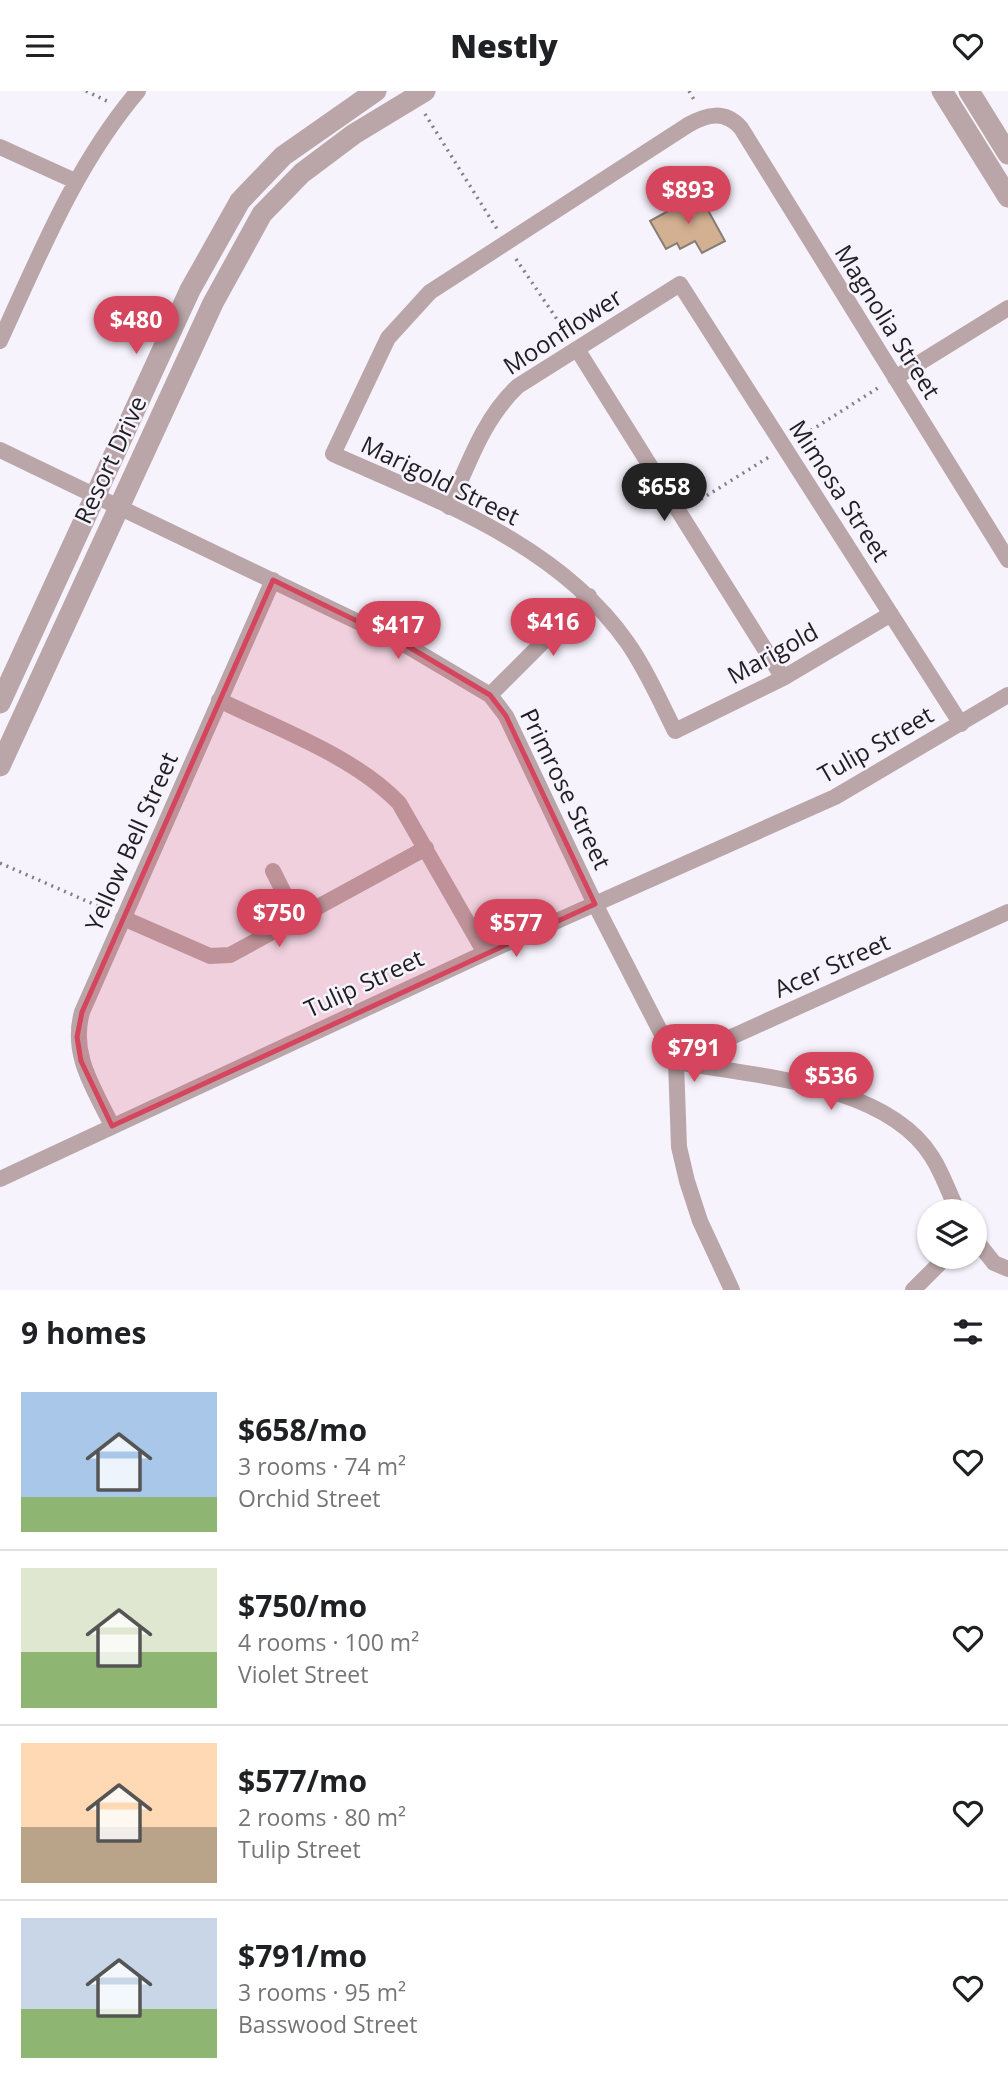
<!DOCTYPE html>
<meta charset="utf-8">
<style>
body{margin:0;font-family:"Open Sans",sans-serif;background:#f6f6f6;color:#202124;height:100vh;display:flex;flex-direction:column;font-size:26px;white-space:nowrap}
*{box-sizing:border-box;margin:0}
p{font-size:23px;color:#757577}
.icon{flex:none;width:38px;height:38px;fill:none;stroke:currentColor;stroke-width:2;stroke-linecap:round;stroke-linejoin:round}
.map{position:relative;height:1199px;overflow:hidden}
.details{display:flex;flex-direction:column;background:#fff;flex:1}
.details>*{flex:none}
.fabs{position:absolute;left:917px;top:1108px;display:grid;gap:14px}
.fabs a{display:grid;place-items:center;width:70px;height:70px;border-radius:50%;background:#fff;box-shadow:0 2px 5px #0004;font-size:35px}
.price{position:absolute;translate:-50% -60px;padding:0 16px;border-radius:24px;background:#d5455d;color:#fff;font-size:23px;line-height:46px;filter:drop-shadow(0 2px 4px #0008)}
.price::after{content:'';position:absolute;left:50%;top:42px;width:21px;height:16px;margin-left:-10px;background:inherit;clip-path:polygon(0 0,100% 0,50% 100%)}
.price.active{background:#222;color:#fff}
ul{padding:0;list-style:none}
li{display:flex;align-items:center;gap:21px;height:175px;padding:0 21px}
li+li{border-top:2px solid #e0e0e0}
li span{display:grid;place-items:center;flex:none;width:196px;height:140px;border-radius:0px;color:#555}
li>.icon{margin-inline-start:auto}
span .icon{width:84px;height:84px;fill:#fffc;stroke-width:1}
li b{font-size:30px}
h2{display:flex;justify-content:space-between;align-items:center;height:84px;padding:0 21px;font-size:30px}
header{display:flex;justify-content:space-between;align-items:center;height:91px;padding:0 21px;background:#fff;font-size:32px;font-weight:800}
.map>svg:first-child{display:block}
.building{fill:#d2b091;stroke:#857e77;stroke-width:2}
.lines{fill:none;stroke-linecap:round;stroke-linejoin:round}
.path{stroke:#818085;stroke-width:3.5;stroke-dasharray:2 5;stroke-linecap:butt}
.minor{stroke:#baa5a8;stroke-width:16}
.tertiary{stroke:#baa5a8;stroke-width:21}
.marked{fill:#d5455d;fill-opacity:0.2;stroke:#d5455d;stroke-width:5;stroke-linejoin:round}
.labels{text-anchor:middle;stroke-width:5;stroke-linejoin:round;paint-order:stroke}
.street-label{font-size:24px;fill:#1f1e21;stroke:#f6f3fc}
</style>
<header><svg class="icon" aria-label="menu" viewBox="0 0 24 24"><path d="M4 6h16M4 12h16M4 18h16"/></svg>Nestly<svg class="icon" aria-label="heart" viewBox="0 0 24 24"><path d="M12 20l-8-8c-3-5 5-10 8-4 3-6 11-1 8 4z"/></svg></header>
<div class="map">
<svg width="1008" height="1199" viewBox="0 0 1008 1199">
<rect width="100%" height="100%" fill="#f6f3fc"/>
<path class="building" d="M699,103L725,150L702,162L695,150L680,158L677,152L666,158L650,130Z"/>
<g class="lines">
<path class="path" d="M86,0L109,11
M689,0L696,12
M425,23L497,138
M516,168L567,243
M799,347L881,295
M695,412L769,366
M0,772L107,819"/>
<path class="minor" d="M0,56L75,90
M0,250C40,163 76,73 138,0
M577,258L783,587
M895,287L1008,217
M0,359L404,553L490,604L506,625L595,813L676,971L679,1056L687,1090L700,1130L732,1199
M449,416C469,372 483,328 518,295L680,193L961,633
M891,523L783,587L675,640C660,610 646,578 627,551C558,453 438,410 333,363L388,247L430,201L688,34C707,23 725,19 741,37L1008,469
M490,604L589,505
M219,609C278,638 354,665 399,712L485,862
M273,780L297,828
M123,827L210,865L230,864L426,757
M676,971L1008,821
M676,971C754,985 886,992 932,1066C943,1083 949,1103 958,1120
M112,1035C94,997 70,964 82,921L273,489
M0,1088L485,862L835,706L1008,604
M975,1148L994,1172L1008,1178
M913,1199L946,1166"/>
<path class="tertiary" d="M942,0L1008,106
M969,0L1008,63
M0,612L190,199L240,110L283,65L376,0
M0,675L213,212L262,123L302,82L354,43L425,0"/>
</g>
<path class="marked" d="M273,489L404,553L490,604L506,625L595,813L112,1035L81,970L77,946L82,921Z"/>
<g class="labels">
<g class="street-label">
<text transform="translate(887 231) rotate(58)" y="8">Magnolia Street</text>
<text transform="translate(563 241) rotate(-33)" y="8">Moonflower</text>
<text transform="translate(111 369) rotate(-65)" y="8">Resort Drive</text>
<text transform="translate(440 390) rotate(26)" y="8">Marigold Street</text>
<text transform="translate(839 400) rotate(57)" y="8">Mimosa Street</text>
<text transform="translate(773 563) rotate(-29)" y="8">Marigold</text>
<text transform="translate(876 654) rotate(-30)" y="8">Tulip Street</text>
<text transform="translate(565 698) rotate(64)" y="8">Primrose Street</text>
<text transform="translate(132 751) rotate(-66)" y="8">Yellow Bell Street</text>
<text transform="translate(832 875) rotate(-24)" y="8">Acer Street</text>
<text transform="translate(364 893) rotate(-25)" y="8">Tulip Street</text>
</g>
</g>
</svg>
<div class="fabs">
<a><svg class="icon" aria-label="layers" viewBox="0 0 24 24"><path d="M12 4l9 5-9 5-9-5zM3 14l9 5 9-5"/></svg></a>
</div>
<b class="price" style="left:688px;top:135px">$893</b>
<b class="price" style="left:136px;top:265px">$480</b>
<b class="price active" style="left:664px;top:432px">$658</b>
<b class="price" style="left:553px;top:567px">$416</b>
<b class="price" style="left:398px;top:570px">$417</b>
<b class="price" style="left:279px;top:858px">$750</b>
<b class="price" style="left:516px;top:868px">$577</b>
<b class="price" style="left:694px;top:993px">$791</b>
<b class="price" style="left:831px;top:1021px">$536</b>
</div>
<section class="details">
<h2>9 homes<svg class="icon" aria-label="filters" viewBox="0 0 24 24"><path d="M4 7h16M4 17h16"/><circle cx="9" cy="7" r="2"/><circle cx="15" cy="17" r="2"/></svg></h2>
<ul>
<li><span style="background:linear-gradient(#a9c7e8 75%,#8fb573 0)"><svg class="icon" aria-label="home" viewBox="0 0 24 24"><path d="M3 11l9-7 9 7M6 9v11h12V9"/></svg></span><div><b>$658/mo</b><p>3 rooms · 74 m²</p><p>Orchid Street</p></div><svg class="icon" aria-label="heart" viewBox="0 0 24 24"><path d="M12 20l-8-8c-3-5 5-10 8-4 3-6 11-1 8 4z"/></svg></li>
<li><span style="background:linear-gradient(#dfe7d0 60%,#8fb573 0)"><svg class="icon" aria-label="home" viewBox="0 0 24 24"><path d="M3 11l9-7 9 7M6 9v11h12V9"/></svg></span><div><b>$750/mo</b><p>4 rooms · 100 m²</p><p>Violet Street</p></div><svg class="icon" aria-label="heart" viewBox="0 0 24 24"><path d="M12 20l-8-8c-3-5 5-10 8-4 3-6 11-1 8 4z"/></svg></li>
<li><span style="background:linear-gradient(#ffd9b3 60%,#b9a48a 0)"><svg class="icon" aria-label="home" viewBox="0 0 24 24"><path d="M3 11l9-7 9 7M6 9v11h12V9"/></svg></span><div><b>$577/mo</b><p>2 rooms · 80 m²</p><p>Tulip Street</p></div><svg class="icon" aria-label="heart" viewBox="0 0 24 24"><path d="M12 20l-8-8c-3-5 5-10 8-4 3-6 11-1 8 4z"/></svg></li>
<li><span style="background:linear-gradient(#c9d6e8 65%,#8fb573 0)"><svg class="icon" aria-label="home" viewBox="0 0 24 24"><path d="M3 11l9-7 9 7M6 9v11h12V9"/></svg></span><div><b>$791/mo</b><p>3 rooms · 95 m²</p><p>Basswood Street</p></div><svg class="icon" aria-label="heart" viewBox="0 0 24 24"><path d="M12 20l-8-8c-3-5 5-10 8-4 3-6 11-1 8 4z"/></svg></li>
</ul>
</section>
